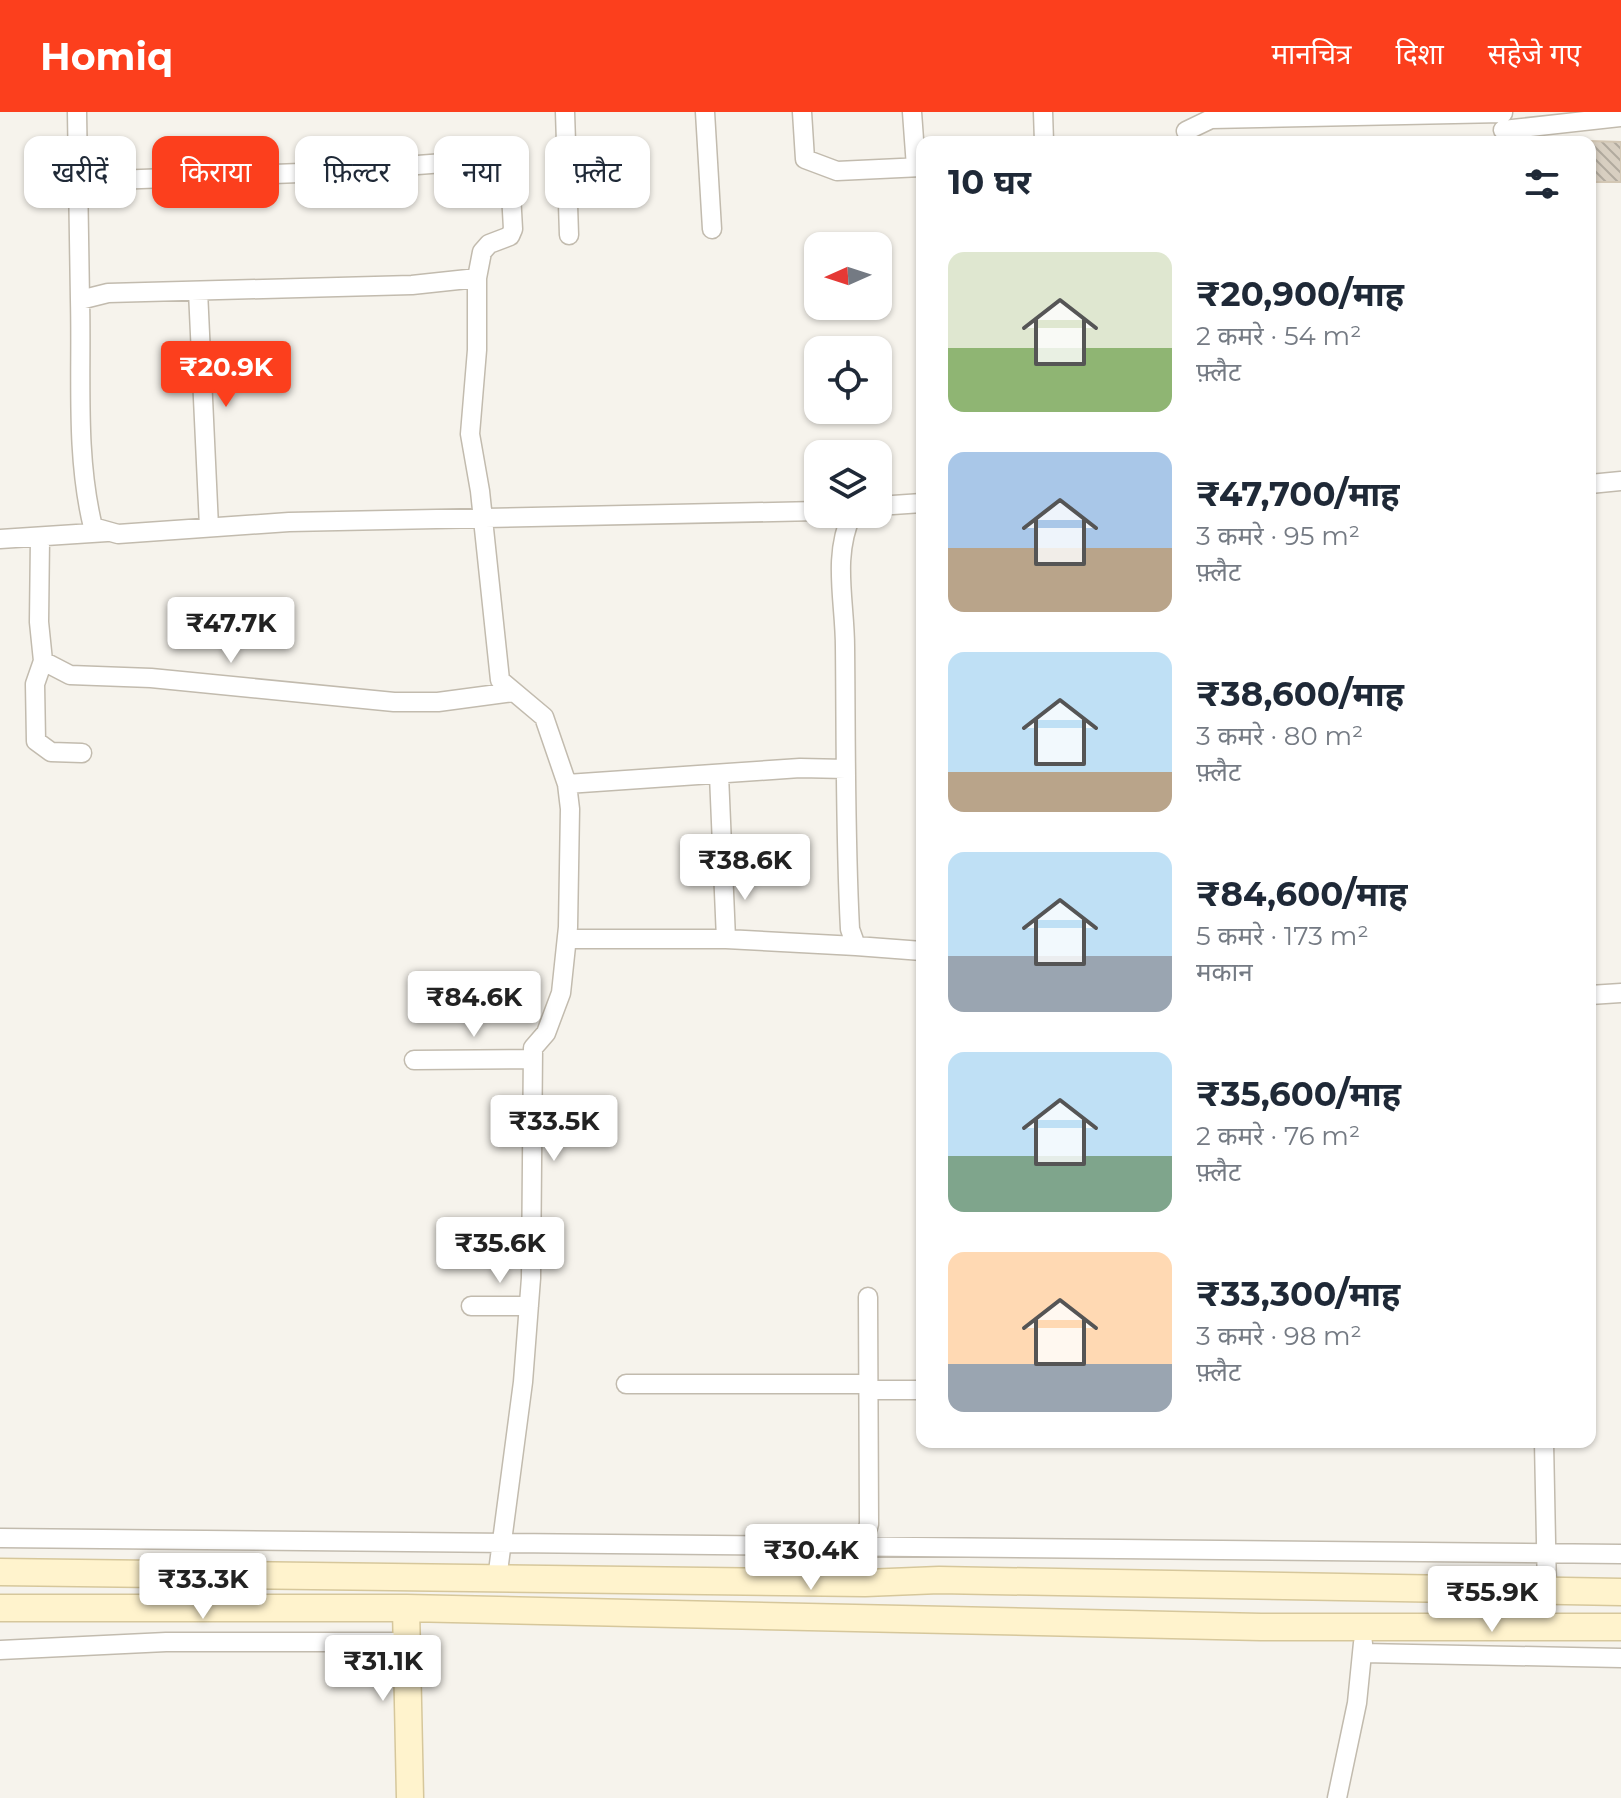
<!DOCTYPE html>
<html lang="hi">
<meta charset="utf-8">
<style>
body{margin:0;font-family:Montserrat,"Noto Sans Devanagari",sans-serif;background:#f2f2f3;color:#1f2937;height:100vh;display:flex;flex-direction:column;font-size:30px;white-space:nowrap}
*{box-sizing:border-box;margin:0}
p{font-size:26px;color:#747a83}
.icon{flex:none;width:44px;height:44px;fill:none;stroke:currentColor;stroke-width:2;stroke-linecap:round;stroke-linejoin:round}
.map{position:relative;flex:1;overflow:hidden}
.side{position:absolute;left:916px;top:24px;width:680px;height:1312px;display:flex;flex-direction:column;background:#fff;border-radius:16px;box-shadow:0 2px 6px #0004}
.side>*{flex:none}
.top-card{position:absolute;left:24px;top:24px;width:760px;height:72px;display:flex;gap:16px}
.needle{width:52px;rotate:267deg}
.tools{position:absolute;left:804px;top:120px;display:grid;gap:16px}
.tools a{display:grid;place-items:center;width:88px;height:88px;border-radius:16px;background:#fff;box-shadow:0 2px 6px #0004;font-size:40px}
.price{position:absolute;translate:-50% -68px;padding:0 18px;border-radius:8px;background:#fff;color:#222;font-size:26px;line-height:52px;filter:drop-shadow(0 2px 4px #0008)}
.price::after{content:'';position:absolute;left:50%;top:48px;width:24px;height:18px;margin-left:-12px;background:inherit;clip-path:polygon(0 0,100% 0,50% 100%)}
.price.active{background:#fc3f1d;color:#fff}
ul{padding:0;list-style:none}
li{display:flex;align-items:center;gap:24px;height:200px;padding:0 32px}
li span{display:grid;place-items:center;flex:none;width:224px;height:160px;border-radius:16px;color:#555}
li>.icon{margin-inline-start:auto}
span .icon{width:96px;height:96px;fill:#fffc;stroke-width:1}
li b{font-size:34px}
h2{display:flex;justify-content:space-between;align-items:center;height:96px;padding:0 32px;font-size:34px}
.chip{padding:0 28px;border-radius:16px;background:#fff;box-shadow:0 2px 6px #0004;font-size:28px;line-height:72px}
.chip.active{background:#fc3f1d;color:#fff}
header{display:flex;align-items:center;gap:48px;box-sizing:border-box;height:112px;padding:0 40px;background:#fc3f1d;color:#fff}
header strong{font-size:38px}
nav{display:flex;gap:44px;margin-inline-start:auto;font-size:28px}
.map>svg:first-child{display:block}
.building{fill:url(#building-back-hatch);stroke:#d3c7b4;stroke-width:2}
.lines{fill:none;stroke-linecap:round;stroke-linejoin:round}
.street-casing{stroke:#c2bbae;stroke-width:21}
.secondary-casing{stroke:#d6c79b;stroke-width:29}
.street{stroke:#fff;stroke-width:18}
.secondary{stroke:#fff3cd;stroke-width:26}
</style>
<header>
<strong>Homiq</strong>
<nav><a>मानचित्र</a><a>दिशा</a><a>सहेजे गए</a></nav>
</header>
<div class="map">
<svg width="1621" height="1686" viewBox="0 0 1621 1686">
<defs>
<pattern id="building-back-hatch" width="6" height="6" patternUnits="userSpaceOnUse" patternTransform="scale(2)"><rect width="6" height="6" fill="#d8cfc1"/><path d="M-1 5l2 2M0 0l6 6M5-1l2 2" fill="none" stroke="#b1aa9e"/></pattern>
</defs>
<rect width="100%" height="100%" fill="#f6f3ec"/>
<path class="building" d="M1590,29L1621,30V70H1590Z"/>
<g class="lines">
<g class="street-casing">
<path id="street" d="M77,0L80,188
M565,0L569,123
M705,0L712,117
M802,0L805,47L837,59L922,55
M912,0L916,55
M1043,0L1044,30
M1503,18L1621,5
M1186,19L1211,7L1503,1
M79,75L114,68L326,60L509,46L513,117L510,124L489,132L482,140L477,166V238L470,322L480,379L500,568L544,605L567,672L570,697L568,815L561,881L546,921L533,936L531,1166L523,1270L497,1467
M477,166L412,173L108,181L80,188C82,263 75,342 93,415L118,422L289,410L818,399
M198,179L209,415
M1590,372L1621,369
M878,394L922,391
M852,402C832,445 845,489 845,535C846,628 845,723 850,817L856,834L922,839
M40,426L39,510L43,549L70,563L151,566L394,590H438L513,580
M0,427L107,420
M43,549L35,572L36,629L51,640L82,641
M719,663L726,827L856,834
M567,672L800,656L846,657
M567,827H726
M1590,883L1621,881
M414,948L533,947
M471,1194H529
M626,1272H868
M868,1278H922
M1544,1330L1547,1479
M0,1426L1621,1442
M865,1471L863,1434L869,1412L868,1185
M0,1538L166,1530H407
M1363,1541L1621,1546
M1337,1686L1357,1591L1363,1531"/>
</g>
<g class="secondary-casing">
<path id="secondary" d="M0,1460L865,1471L939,1468L1621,1480
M0,1496H406L1261,1515H1621
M406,1496L410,1686"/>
</g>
<use href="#street" class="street"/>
<use href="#secondary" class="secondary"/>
</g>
</svg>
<div class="tools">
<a><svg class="needle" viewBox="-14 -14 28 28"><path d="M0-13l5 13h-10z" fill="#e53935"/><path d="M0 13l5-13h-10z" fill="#747a83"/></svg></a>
<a><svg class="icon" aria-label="locate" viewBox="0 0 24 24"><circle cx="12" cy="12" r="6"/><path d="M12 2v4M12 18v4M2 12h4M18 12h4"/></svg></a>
<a><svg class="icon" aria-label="layers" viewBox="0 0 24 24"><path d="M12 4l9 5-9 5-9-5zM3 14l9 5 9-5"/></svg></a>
</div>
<b class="price active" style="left:226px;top:297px">₹20.9K</b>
<b class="price" style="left:231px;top:553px">₹47.7K</b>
<b class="price" style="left:745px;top:790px">₹38.6K</b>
<b class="price" style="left:474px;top:927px">₹84.6K</b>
<b class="price" style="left:554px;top:1051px">₹33.5K</b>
<b class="price" style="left:500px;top:1173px">₹35.6K</b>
<b class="price" style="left:811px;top:1480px">₹30.4K</b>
<b class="price" style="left:203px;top:1509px">₹33.3K</b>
<b class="price" style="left:1492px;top:1522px">₹55.9K</b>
<b class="price" style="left:383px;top:1591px">₹31.1K</b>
<div class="top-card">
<a class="chip">खरीदें</a>
<a class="chip active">किराया</a>
<a class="chip">फ़िल्टर</a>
<a class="chip">नया</a>
<a class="chip">फ़्लैट</a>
</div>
<section class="side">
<h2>10 घर<svg class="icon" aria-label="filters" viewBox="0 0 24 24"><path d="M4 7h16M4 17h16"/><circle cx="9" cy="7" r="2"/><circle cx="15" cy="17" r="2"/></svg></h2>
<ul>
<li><span style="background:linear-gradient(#dfe7d0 60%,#8fb573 0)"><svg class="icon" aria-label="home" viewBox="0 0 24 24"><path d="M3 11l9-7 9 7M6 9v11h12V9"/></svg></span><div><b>₹20,900/माह</b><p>2 कमरे · 54 m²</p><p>फ़्लैट</p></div></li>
<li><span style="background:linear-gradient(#a9c7e8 60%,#b9a48a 0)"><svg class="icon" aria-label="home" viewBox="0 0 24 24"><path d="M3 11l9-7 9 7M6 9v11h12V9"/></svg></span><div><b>₹47,700/माह</b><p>3 कमरे · 95 m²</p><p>फ़्लैट</p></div></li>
<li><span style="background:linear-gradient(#bfe0f5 75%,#b9a48a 0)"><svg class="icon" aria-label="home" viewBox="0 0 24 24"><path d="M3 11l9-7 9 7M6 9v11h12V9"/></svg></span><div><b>₹38,600/माह</b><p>3 कमरे · 80 m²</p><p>फ़्लैट</p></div></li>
<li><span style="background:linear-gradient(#bfe0f5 65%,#9aa5b1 0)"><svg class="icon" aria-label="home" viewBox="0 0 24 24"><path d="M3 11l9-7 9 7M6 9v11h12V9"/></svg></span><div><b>₹84,600/माह</b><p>5 कमरे · 173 m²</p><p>मकान</p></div></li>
<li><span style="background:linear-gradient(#bfe0f5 65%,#7fa58c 0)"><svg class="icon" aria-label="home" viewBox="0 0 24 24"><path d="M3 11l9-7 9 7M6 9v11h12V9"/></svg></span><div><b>₹35,600/माह</b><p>2 कमरे · 76 m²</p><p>फ़्लैट</p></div></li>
<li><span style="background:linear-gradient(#ffd9b3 70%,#9aa5b1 0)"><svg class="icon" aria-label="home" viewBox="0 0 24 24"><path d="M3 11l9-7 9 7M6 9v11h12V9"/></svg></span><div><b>₹33,300/माह</b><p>3 कमरे · 98 m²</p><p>फ़्लैट</p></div></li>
</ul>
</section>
</div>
